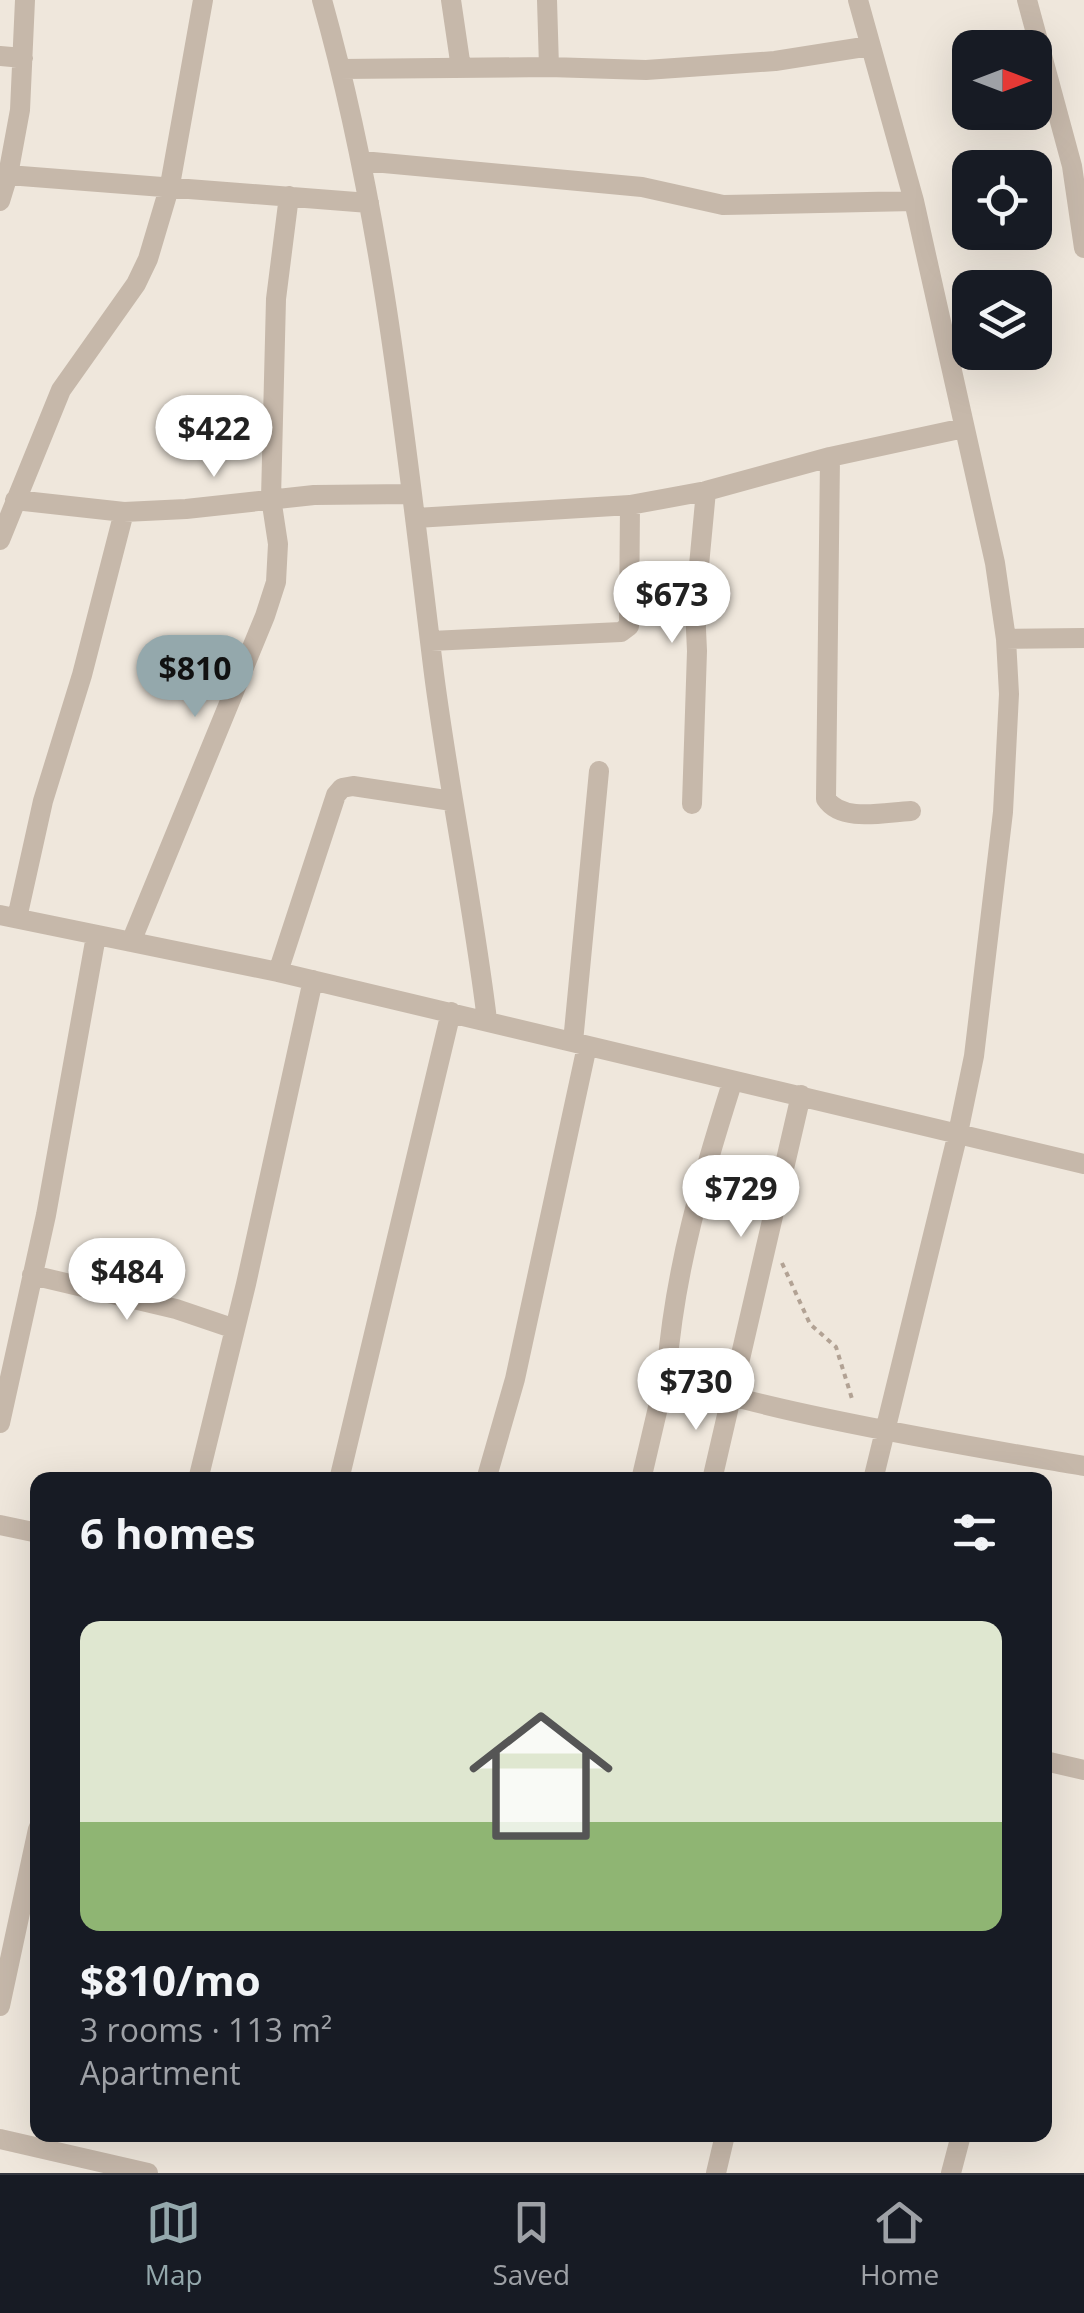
<!DOCTYPE html>
<meta charset="utf-8">
<style>
body{margin:0;font-family:"Open Sans",sans-serif;background:#20242c;color:#f1f3f6;height:100vh;display:flex;flex-direction:column;font-size:38px;white-space:nowrap}
*{box-sizing:border-box;margin:0}
p{font-size:32px;color:#9ea1a6}
.icon{flex:none;width:55px;height:55px;fill:none;stroke:currentColor;stroke-width:2;stroke-linecap:round;stroke-linejoin:round}
.map{position:relative;flex:1;overflow:hidden}
.sheet{position:absolute;left:30px;top:1472px;width:1022px;height:670px;display:flex;flex-direction:column;background:#171b24;border-radius:20px;box-shadow:0 10px 40px #0002}
.sheet>*{flex:none}
.needle{width:65px;rotate:90deg}
.fabs{position:absolute;left:952px;top:30px;display:grid;gap:20px}
.fabs a{display:grid;place-items:center;width:100px;height:100px;border-radius:20px;background:#171b24;box-shadow:0 10px 40px #0002;font-size:50px}
.price{position:absolute;translate:-50% -85px;padding:0 22px;border-radius:35px;background:#fff;color:#222;font-size:32px;line-height:65px;filter:drop-shadow(0 2px 5px #0008)}
.price::after{content:'';position:absolute;left:50%;top:60px;width:30px;height:22px;margin-left:-15px;background:inherit;clip-path:polygon(0 0,100% 0,50% 100%)}
.price.selected{background:#94a8ac;color:#111}
ul{padding:0;list-style:none}
li{display:grid;align-content:center;gap:20px;height:530px;padding:0 50px}
li+li{border-top:2px solid #363941}
li span{display:grid;place-items:center;height:310px;border-radius:20px;color:#555}
li>.icon{margin-inline-start:auto}
span .icon{width:180px;height:180px;fill:#fffc;stroke-width:1}
li b{font-size:42px}
h2{display:flex;justify-content:space-between;align-items:center;height:120px;padding:0 50px;font-size:42px}
.menu{display:flex;justify-content:space-around;align-items:center;height:140px;border-top:2px solid #363941;background:#171b24;font-size:28px;color:#9ea1a6}
.menu a{display:grid;justify-items:center;gap:5px}
.menu .selected{color:#94a8ac}
.map>svg:first-child{display:block}
.lines{fill:none;stroke-linecap:round;stroke-linejoin:round}
.path{stroke:#b2a294;stroke-width:4;stroke-dasharray:5 5;stroke-linecap:butt}
.minor{stroke:#c6b8aa;stroke-width:20}
</style>
<div class="map">
<svg width="1084" height="2173" viewBox="0 0 1084 2173">
<rect width="100%" height="100%" fill="#efe7dc"/>
<g class="lines">
<path class="path" d="M782,1263L810,1324L836,1347L853,1402"/>
<path class="minor" d="M25,0L20,110L8,175L369,203
M322,0C384,220 406,448 434,674C449,790 473,904 487,1020
M451,0L461,68
M547,0L549,67
M858,0L914,201L995,563L1006,639L1009,694L1003,812L974,1056L958,1133L873,1480
M1027,0L1072,166L1084,248
M0,56L23,58
M341,69L549,67L646,70L775,61L870,46
M362,161L642,187L723,205L914,201
M0,201L8,175
M830,457L826,799C842,823 885,812 911,811
M15,500L124,512L186,509L314,495L411,494
M416,518L630,505L706,491L830,457L964,428
M0,540L61,390L136,284L148,259L170,185L203,0
M1006,639L1084,638
M431,641L621,632L629,626L630,505
M692,804L697,651L695,608L706,491
M0,915L278,972L1084,1164
M17,918L43,801L82,675L124,512
M131,942L265,616L276,582L278,544L271,498L276,299L289,196
M278,972L336,795L342,788L353,786L452,801
M573,1042L599,771
M732,1083C702,1178 675,1268 667,1369C692,1402 1022,1455 1084,1466
M32,1275L176,1309L235,1329
M0,1423L46,1215L96,936
M198,1480L246,1284L313,980
M339,1480L451,1012
M486,1480L515,1379L587,1046
M641,1480L667,1369
M712,1480L801,1095
M0,1525L38,1533
M1045,1761L1084,1770
M0,2006L38,1829
M0,2139L148,2173
M716,2173L725,2135
M951,2173L961,2135"/>
</g>
</svg>
<div class="fabs">
<a><svg class="needle" viewBox="-14 -14 28 28"><path d="M0-13l5 13h-10z" fill="#e53935"/><path d="M0 13l5-13h-10z" fill="#9ea1a6"/></svg></a>
<a><svg class="icon" aria-label="locate" viewBox="0 0 24 24"><circle cx="12" cy="12" r="6"/><path d="M12 2v4M12 18v4M2 12h4M18 12h4"/></svg></a>
<a><svg class="icon" aria-label="layers" viewBox="0 0 24 24"><path d="M12 4l9 5-9 5-9-5zM3 14l9 5 9-5"/></svg></a>
</div>
<b class="price" style="left:214px;top:480px">$422</b>
<b class="price" style="left:672px;top:646px">$673</b>
<b class="price selected" style="left:195px;top:720px">$810</b>
<b class="price" style="left:741px;top:1240px">$729</b>
<b class="price" style="left:127px;top:1323px">$484</b>
<b class="price" style="left:696px;top:1433px">$730</b>
<section class="sheet">
<h2>6 homes<svg class="icon" aria-label="filters" viewBox="0 0 24 24"><path d="M4 7h16M4 17h16"/><circle cx="9" cy="7" r="2"/><circle cx="15" cy="17" r="2"/></svg></h2>
<ul>
<li><span style="background:linear-gradient(#dfe7d0 65%,#8fb573 0)"><svg class="icon" aria-label="home" viewBox="0 0 24 24"><path d="M3 11l9-7 9 7M6 9v11h12V9"/></svg></span><div><b>$810/mo</b><p>3 rooms · 113 m²</p><p>Apartment</p></div></li>
</ul>
</section>
</div>
<nav class="menu">
<a class="selected"><svg class="icon" aria-label="map" viewBox="0 0 24 24"><path d="M3 6l6-2 6 2 6-2v14l-6 2-6-2-6 2zM9 4v14M15 6v14"/></svg>Map</a>
<a><svg class="icon" aria-label="saved" viewBox="0 0 24 24"><path d="M7 4h10v16l-5-4-5 4z"/></svg>Saved</a>
<a><svg class="icon" aria-label="home" viewBox="0 0 24 24"><path d="M3 11l9-7 9 7M6 9v11h12V9"/></svg>Home</a>
</nav>
